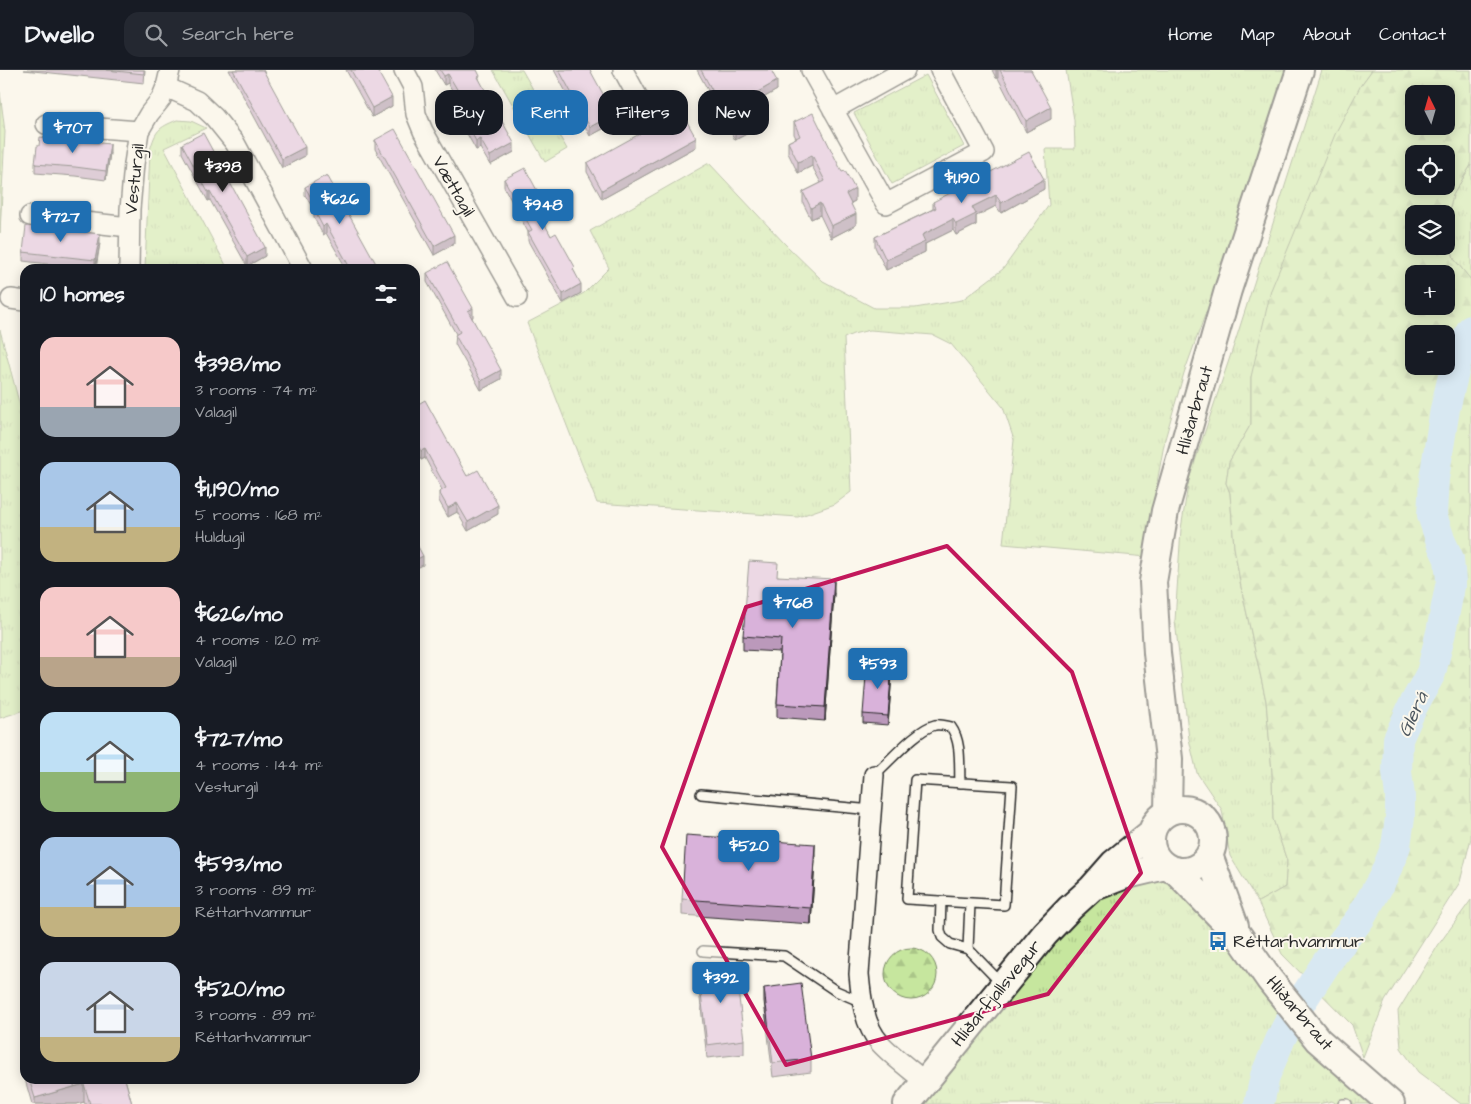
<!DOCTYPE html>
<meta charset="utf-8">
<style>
body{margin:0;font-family:"Architects Daughter",sans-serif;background:#242831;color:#f1f3f6;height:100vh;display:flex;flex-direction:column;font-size:19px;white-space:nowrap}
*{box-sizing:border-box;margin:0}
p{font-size:16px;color:#9ea1a6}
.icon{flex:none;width:28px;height:28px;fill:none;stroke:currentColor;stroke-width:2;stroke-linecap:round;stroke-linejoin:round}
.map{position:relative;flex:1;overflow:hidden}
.sheet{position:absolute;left:20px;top:194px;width:400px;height:820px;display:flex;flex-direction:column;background:#171b24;border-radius:15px;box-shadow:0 2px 12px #0003}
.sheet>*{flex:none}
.top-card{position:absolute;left:435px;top:20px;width:475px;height:45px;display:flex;gap:10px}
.needle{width:32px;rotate:355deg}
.fabs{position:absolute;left:1405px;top:15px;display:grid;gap:10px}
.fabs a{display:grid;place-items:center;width:50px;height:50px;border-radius:10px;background:#171b24;box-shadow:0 2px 12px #0003;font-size:25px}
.price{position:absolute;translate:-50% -42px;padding:0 11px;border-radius:5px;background:#1f6fb2;color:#fff;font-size:16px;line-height:32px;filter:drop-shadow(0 1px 2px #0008)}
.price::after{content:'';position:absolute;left:50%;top:30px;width:15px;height:11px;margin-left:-8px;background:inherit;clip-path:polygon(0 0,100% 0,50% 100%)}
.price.selected{background:#222;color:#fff}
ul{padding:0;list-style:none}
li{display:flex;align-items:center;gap:15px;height:125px;padding:0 20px}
li span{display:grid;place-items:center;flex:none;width:140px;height:100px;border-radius:15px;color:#555}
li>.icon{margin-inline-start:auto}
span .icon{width:60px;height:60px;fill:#fffc;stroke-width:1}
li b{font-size:21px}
h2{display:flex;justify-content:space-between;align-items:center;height:60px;padding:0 20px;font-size:21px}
.tag{padding:0 18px;border-radius:15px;background:#171b24;box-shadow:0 2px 12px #0003;font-size:18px;line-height:45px}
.tag.selected{background:#1f6fb2;color:#fff}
header{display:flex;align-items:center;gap:30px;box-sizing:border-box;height:70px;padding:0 25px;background:#171b24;border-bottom:1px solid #363941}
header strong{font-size:24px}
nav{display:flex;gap:28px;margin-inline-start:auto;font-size:18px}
.search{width:350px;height:45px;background:#242831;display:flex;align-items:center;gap:12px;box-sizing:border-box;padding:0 18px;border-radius:15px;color:#9ea1a6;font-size:19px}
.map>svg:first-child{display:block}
.grass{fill:url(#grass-tufts);stroke:#788864}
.forest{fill:url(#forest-firs);stroke:#788864;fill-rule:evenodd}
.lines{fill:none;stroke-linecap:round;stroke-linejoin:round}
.river{stroke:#aed6f8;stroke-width:30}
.service-casing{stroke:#2b2b2b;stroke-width:12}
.minor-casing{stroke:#2b2b2b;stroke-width:22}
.secondary-casing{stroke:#2b2b2b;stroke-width:30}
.service{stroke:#fbf7ec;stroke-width:9}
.minor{stroke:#fbf7ec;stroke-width:19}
.secondary{stroke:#fbf7ec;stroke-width:26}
.wall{fill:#b9b;stroke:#2b2b2b}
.shaded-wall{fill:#987d99;stroke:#2b2b2b}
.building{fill:#d9b2da;stroke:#2b2b2b}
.marked{fill:none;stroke:#c2185b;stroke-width:4;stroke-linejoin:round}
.labels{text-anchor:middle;stroke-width:4;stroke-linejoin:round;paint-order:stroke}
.street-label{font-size:18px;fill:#2b2b2b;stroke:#fbf7ec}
.poi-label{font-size:18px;fill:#2b2b2b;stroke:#fbf7ec;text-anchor:start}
.water-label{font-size:19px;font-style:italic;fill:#4c565e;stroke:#fbf7ec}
</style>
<header>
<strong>Dwello</strong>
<div class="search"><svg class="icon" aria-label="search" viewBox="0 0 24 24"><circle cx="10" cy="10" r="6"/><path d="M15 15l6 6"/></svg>Search here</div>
<nav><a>Home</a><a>Map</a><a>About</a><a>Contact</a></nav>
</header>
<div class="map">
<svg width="1471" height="1034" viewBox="0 0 1471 1034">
<defs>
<pattern id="grass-tufts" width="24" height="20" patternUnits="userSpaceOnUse" patternTransform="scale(1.25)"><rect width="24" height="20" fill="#c6e69e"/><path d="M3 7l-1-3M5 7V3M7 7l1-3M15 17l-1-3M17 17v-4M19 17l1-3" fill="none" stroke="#aac588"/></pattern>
<pattern id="forest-firs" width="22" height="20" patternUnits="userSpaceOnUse" patternTransform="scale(1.25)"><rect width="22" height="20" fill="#c6e69e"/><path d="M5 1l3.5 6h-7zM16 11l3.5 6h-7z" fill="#aac588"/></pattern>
</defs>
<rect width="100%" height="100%" fill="#fbf7ec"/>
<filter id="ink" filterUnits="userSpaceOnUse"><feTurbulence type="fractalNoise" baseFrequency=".02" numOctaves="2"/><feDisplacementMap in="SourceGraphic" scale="10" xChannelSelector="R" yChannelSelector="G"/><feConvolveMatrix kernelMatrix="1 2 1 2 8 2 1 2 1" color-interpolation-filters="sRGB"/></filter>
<g filter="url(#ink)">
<path class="grass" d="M493,0H522L567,79L545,92Z
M1066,0H1289L1255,107L1184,303L1165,369L1154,429L1147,487L1003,474L1014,370L1003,337L951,274L933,265L870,260L853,264L844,268L851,422L835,434L798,447L597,433L527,253L584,223L609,198L590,161L709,93L785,174L823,211L874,238H915L962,230L1003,199L1049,135L1045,79H1075L1074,50Z
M1322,0H1372L1361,15L1251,307V354L1229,392L1226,413L1230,423L1234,477L1241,517L1266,631L1272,702L1273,749L1287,791L1285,817L1258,832L1230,786L1222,740L1197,703L1189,669L1175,551L1181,459L1189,409L1236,269Z
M926,5L964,76L892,114L854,43Z
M0,22L5,62L0,163Z
M177,50L191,51L206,58L164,78L228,199H145L150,80C156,60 158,58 177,50Z
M1471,95V210L1454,189L1446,156L1453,125Z
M0,260L25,355V640L0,648Z
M1168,806L1192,827L1311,981L1374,1034H1337L1332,1031L1318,1034H920L1067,850L1098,823Z
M1471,830V1034H1461L1418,1002L1401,978L1398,941L1439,874Z"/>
<path class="forest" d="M1372,0H1471V95L1453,125L1446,156V144H1414V176H1446V157L1454,189L1471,210V768L1460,812L1385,931L1363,987L1352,955L1282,884L1258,832L1285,817L1287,791L1273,749L1272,702L1266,631L1241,517L1234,477L1230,423L1226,413L1229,392L1251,354V307L1271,220L1336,62L1361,15ZM1414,24H1446V56H1414ZM1414,84H1446V116H1414ZM1414,204H1446V236H1414ZM1414,264H1446V296H1414Z
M885 904a26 26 0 1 1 52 0a26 26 0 1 1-52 0Z"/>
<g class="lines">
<path class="river" d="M1259,1034L1265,1006L1281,968L1294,943L1327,892L1361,847L1384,806L1396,776L1400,748V726L1397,702L1398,669L1412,638L1431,603L1441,562L1451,511L1449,489L1441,472L1432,445L1434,409L1445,339L1457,290L1471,260"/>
<g class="service-casing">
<path id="service" d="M874,705C889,692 917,659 935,655C941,654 946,656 951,657C962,672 959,695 960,713
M915,710L1012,716L1004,835L907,829Z
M701,724L872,740
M941,831L940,860L942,867L950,874L968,879L1001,913
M968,879L970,833
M703,881L784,886L836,921L862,932
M1343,1034H1347"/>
</g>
<g class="minor-casing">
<path id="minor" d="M404,0L413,17L416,44L423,61L517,227
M623,0L646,42
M811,0L886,134L984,82L940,0
M166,17L197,31L214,47L235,73L303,199
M833,40L905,0
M46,54L139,61
M30,146L129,157
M129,199L130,139L134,94L139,61L149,44L161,29L166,17L170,0
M11,229L25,231
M874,705L859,904C861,927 864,956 880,973C893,987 910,999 924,1011"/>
</g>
<g class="secondary-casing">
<path id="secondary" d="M1151 770a31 31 0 1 1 62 0a31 31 0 1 1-62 0Z
M1168,742L1169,689L1157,583L1153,512L1165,441L1228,220L1300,0
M1209,785L1235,856
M1175,800L1239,866L1269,909L1318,970L1391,1034
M1097,816L1123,806L1165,796
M907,1034L1045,864L1070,838L1092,818L1114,793L1152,762"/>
</g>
<use href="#service" class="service"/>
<use href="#minor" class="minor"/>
<use href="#secondary" class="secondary"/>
</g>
<path class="wall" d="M24,0H145L144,13Z
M229,0H263L305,86L282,98Z
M346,0H377L392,36L372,47Z
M435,0H477L480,12L514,82L490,95L480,78L476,80L466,62V53L460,42V34L448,13L444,15Z
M554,0H590L614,53L590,66Z
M697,0H771L777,20L754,33L762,56L735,70Z
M992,0H1031L1051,49L1026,62L998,8H996Z
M794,52L855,131L851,133L856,155L831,168L820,145L811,149L803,133V122L821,113L812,96L798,103L788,83V72L796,68L794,64Z
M375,70L454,174L434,185L375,79Z
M182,74L265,186L247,196L210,130L208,131L182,83Z
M696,77L602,129L587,102V93Z
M110,83L106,110L75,106L35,103V94Z
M504,109L547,147L542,150L551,166L575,203L581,223L563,233L528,171V162L504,117Z
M305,117L379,199L346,198L326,163L323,165L314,148V140L305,125Z
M1044,119L1001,143L996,136L976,146V155L956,165L953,160L925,174V182L886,200L875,177V167L933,139V132Z
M100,173L96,199H89L23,191V182Z
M427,203L473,247L472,248L501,309L481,320L455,274L456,264L427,212Z
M415,336L467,406L498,444L468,461L457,442L448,447L439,431V422L442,420L425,388L421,390L415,379Z
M778,506L834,523L825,651L777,647V634L780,582L743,580V566Z
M892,604L888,655L863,653V644Z
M815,790L811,854L682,845V829Z
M698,898L744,970V984L707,988L698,912Z
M764,918L811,989V1002L773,1007L764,931Z
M24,988H25V1009H125L132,1034H85L84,1032L77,1034H32L24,1006Z"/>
<path class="shaded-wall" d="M996,0H998V8H996Z
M448,4V13L444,15V6Z
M777,11V20L751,35V26Z
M392,27V36L372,47V38Z
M1051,37V49L1026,62V51Z
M614,44V53L590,66V57Z
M762,47V56L735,70V62Z
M696,68V77L602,129V120Z
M480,69V78L476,80V71Z
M514,73V82L490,95V86Z
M110,74V83L106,110V101Z
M305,77V86L282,98V89Z
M812,85V96L798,103V92Z
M1044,109V119L1001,143V133Z
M855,119V131L846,135V124Z
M210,121V130L208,131V122Z
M996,125V136L976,146V155L956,165V154L972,137Z
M820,133V145L811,149V138Z
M547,139V147L539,152V143Z
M856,144V155L831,168V156Z
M953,149V160L925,174V182L886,200V190L922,165Z
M326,154V163L323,165V157Z
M100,164V173L95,199V190Z
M454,165V174L434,185V176Z
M265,177V186L247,196V187Z
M581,214V223L563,233V224Z
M473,238V247L468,250V241Z
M501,300V309L481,320V311Z
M425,379V388L421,390V381Z
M457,433V442L448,447V438Z
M498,435V444L468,461V452Z
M423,486V495L415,499V490Z
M834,509V523L825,651V637Z
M892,595V604L888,655V646Z
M815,774V790L811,854V838Z
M84,1014V1032L77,1034H35V1028Z"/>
<path class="building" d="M106,0H144V4Z
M233,0H263L305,77L282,89Z
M351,0H377L392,27L372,38Z
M440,0H477L480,6L478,7L514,73L490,86L480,69L476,71L466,53L470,51L460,33L464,31L448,4L444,6Z
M559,0H590L614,44L590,57Z
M701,0H771L777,11L751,26L762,47L735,62Z
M1000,0H1031L1051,37L1026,51Z
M681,41L696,68L602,120L587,93Z
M813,43L842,102L845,101L855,119L846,124L856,144L831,156L820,133L811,138L803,122L825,111L812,85L798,92L788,72L800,66L794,52Z
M395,59L454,165L434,176L375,70Z
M203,63L265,177L247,187L210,121L208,122L182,74Z
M40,67L110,74L106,101L75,97L35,94L37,76H39Z
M1029,82L1044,109L1001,133L996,125L972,137L976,144L956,154L953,149L922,165L925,172L886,190L875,167L936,138L933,132Z
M525,98L547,139L539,143L551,166L556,163L575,197L573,199L581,214L563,224L528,162L532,160L504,109Z
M327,105L379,199H344L349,196L326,154L323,157L314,140L317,138L305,117Z
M26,156L100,164L95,190L23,182Z
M447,192L473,238L468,241L501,300L481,311L455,265L460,262L427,203Z
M425,330L467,406L478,400L498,435L468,452L457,433L448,438L439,422L446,418L425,379L421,381L415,370V336Z
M415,471L423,486L415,490Z
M749,491L778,493L777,506L834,509L825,637L777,634L781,569L743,566Z
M867,593L892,595L888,646L863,644Z
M686,765L815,774L811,838L682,829Z
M735,894L744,970L707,975L698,898Z
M801,913L811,989L773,993L764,918Z
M29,1009H125L132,1034H90L84,1014L35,1028Z"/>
</g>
<path d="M0 0H1471V1034H0ZM947,476L1072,602L1141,803L1048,924L786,995L662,777L746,537Z" fill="#fbf7ec" fill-opacity=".55" fill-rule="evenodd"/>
<path class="marked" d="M947,476L1072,602L1141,803L1048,924L786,995L662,777L746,537Z"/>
<defs>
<g id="bus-bare" transform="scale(1.5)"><path d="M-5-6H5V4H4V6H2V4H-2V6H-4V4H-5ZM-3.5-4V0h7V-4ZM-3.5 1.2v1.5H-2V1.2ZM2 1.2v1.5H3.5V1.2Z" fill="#1f6fb2" stroke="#fbf7ec" stroke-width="2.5" paint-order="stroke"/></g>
</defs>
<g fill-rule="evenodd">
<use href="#bus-bare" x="1218" y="871"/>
</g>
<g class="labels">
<g class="street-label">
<text transform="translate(134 109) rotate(-84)" y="6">Vesturgil</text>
<text transform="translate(454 116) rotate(60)" y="6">Vættagil</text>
<text transform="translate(1194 340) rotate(-74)" y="6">Hlíðarbraut</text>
<text transform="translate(996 923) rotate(-51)" y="6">Hlíðarfjallsvegur</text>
<text transform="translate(1300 943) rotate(49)" y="6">Hlíðarbraut</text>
</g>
<g class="poi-label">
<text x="1233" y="877">Réttarhvammur</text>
</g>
<g class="water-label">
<text transform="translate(1412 644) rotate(-65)" y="7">Glerá</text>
</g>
</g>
</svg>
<div class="fabs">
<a><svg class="needle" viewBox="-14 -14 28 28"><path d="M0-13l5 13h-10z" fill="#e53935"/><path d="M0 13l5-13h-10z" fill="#9ea1a6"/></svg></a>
<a><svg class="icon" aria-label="locate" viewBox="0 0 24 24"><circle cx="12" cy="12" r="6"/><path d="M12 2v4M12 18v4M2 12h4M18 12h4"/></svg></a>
<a><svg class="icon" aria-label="layers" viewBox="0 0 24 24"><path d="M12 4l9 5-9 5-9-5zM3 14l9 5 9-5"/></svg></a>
<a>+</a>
<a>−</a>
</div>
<b class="price" style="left:73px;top:84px">$707</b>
<b class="price selected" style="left:223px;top:123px">$398</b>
<b class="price" style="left:962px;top:134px">$1,190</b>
<b class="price" style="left:340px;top:155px">$626</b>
<b class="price" style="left:543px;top:161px">$948</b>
<b class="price" style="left:61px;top:173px">$727</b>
<b class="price" style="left:793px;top:559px">$768</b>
<b class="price" style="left:878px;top:620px">$593</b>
<b class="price" style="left:749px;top:802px">$520</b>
<b class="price" style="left:721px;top:934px">$392</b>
<div class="top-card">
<a class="tag">Buy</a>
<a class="tag selected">Rent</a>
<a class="tag">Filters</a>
<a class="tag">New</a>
</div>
<section class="sheet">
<h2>10 homes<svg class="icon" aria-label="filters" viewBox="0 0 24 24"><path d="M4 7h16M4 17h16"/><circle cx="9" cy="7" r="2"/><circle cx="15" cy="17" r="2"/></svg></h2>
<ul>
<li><span style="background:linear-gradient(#f6c9c9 70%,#9aa5b1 0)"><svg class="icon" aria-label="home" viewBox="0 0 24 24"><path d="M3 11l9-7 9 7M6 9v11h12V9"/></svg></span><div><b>$398/mo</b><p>3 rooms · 74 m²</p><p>Valagil</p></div></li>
<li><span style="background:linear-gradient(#a9c7e8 65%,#c2b280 0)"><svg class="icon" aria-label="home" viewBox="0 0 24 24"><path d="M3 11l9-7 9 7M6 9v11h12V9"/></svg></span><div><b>$1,190/mo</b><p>5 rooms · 168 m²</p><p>Huldugil</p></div></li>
<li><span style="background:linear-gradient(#f6c9c9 70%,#b9a48a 0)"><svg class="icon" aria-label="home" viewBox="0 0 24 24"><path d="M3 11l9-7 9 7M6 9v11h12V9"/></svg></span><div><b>$626/mo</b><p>4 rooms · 120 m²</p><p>Valagil</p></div></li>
<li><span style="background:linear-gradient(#bfe0f5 60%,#8fb573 0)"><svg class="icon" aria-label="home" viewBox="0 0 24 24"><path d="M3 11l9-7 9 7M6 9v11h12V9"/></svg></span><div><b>$727/mo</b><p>4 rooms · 144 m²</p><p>Vesturgil</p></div></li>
<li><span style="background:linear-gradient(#a9c7e8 70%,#c2b280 0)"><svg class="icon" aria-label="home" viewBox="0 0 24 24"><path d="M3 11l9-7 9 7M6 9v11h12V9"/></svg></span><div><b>$593/mo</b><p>3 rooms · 89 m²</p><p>Réttarhvammur</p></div></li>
<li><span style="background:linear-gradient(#c9d6e8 75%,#c2b280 0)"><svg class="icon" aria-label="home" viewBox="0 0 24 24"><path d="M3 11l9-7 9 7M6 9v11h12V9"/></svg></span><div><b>$520/mo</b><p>3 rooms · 89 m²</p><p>Réttarhvammur</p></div></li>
</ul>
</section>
</div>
